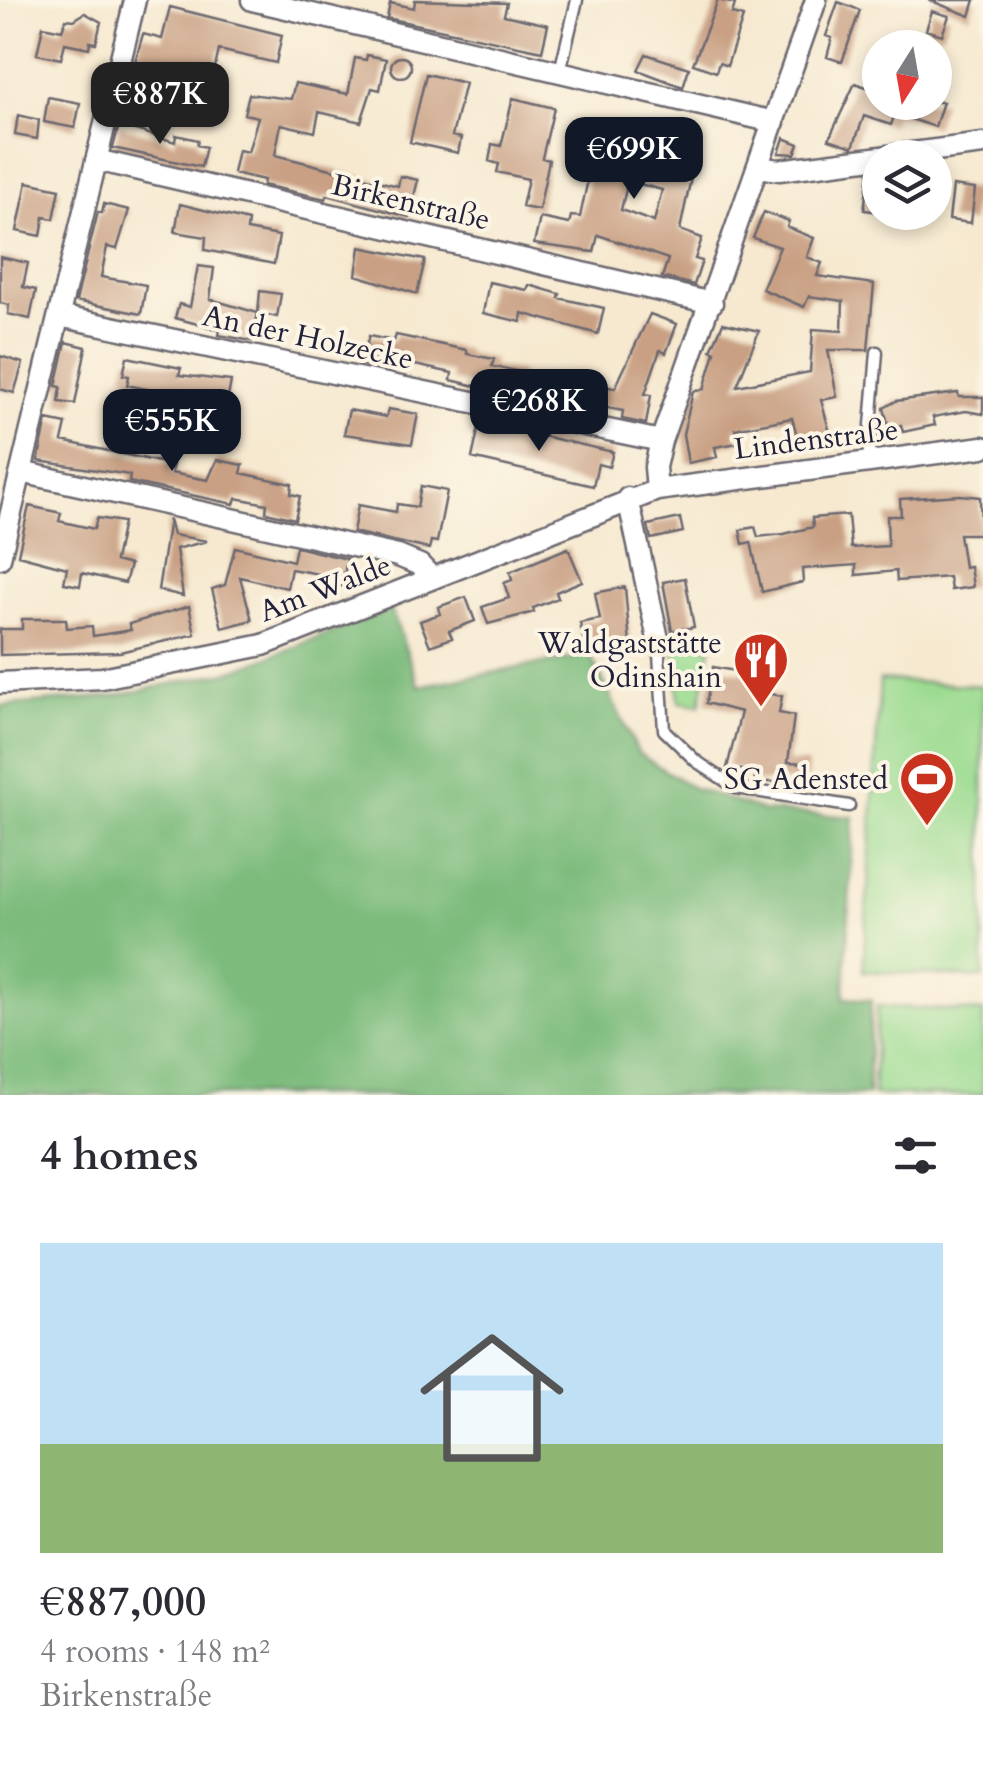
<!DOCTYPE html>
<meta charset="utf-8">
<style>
body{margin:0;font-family:Cardo,serif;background:#f7f7f7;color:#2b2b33;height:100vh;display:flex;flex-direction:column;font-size:38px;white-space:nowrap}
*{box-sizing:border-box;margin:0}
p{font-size:32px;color:#7c7c81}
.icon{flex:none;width:55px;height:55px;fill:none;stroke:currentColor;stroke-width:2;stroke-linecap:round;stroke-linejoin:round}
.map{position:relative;height:1095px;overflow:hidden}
.details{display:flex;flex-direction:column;background:#fff;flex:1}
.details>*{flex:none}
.needle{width:65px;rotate:191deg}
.fabs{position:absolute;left:862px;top:30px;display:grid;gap:20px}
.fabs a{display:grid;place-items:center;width:90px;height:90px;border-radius:50%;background:#fff;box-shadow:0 5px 15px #0003;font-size:50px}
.price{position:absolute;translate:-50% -85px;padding:0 22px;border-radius:20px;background:#111827;color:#fff;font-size:32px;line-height:65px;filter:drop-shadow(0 2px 5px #0008)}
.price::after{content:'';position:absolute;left:50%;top:60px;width:30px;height:22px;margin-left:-15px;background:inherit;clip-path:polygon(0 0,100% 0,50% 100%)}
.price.selected{background:#222;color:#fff}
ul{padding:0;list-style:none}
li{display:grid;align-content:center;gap:20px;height:530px;padding:0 40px}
li span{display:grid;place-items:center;height:310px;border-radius:0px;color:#555}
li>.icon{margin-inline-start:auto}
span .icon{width:180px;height:180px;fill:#fffc;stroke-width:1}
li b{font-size:42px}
h2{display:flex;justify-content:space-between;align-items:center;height:120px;padding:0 40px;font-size:42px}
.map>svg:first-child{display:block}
.green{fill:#9bdb91;stroke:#5e7e66;stroke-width:2.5}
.forest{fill:#7cbb7b;stroke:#4f6e5b;stroke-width:2.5}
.building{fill:#c9a084;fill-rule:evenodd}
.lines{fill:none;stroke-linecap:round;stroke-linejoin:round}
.lane-casing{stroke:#6c686f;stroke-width:15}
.street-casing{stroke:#6c686f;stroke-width:25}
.lane{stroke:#fff;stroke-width:10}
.street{stroke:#fff;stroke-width:20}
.labels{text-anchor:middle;stroke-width:8;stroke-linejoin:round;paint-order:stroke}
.street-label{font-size:30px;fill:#22223b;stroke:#fcf5e5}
.poi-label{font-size:30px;fill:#22223b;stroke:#fcf5e5;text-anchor:end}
</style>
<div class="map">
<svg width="983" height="1095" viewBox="0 0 983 1095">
<rect width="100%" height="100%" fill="#fcf5e5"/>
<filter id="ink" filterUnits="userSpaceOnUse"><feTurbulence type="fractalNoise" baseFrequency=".01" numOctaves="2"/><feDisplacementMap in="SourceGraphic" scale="20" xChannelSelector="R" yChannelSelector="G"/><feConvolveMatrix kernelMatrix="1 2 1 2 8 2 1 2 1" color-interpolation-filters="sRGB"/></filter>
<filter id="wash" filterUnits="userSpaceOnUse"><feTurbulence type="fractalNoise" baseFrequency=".0048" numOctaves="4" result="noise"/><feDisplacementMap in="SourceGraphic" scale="40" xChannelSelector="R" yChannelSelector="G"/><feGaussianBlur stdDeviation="2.25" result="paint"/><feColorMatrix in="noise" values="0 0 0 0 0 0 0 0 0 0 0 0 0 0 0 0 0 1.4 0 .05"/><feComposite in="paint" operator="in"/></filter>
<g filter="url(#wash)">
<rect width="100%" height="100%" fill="#f6e9d0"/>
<path class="green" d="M674,639L711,647L700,705L679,702Z
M880,680L983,686V978L863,971Z
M877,1006L983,1012V1095H873Z"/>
<path class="forest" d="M391,609L419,686L590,655L639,754L693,788L763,811L854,817L844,998L871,1000L868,1095H0V706L114,696L236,670Z"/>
<g id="blocks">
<path class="building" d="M415,0L507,3L504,15L548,25L542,51L387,18L390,3L414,8Z
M718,0L735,4L732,14L743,17L727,66L719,63L716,72L693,64Z
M929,0H975L970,16Z
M838,2L860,10L842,62L827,57L832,38L826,36Z
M170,7L282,35L276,63L219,50L210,89L167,79L163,96L127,90L143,34L162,39Z
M932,11L949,16L942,35L926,30Z
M85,13L101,22L96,43L90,42L89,48L65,43L61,59L37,54L43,26L62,30L66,19L74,20Z
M646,54L689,68L683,87L638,70Z
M367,55L386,59L380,90L372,88L361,122L319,112L315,132L281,124L275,155L398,186L400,176L418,180L409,217L327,195L326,199L263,185L264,180L233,173L238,150L248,152L258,117L244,114L249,94L291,99L295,83L348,94L355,58L366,60Z
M391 67a10 10 0 1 1 20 0a10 10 0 1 1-20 0Z
M426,74L465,83L452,136L461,138L458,153L410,142Z
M855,83L880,92V102H943L935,127L895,114L891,125L864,116L853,147L829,139Z
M48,97L80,103L75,128L44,122Z
M513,98L554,108L542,158L549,160L539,210L522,207L528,179L497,172L499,164L489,161L492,144L501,146Z
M18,115L39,120L37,139L15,135Z
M600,123L676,137L671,153L695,159L680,230L702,238L695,259L702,261L694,285L662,277L668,259L598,235L594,252L534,244L540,218L569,224L571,216L580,217ZM628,181L662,190L654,222L621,210Z
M119,125L175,142L176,135L198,140L197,145L206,147L201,167L113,148Z
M784,138L799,144L795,154L779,153Z
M880,171V212L864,210L869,172Z
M27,182L60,189L54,219L44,217L41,236L17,231Z
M953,186L975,189L971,223L949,220Z
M104,204L129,210L117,249L107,247L101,277L146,285L141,314L76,301L98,212L102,213Z
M180,204L248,221L247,230L279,236L274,264L205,250L206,237L175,232Z
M764,212L789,221L787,227L814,238L807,257L822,263L817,276L874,284L868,350H828L837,397L821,400L832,440L800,446L792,418L735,429L738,443L715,447L717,457L688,463L683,434L693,392L704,389L715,352L711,350L723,323L759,331L737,386L810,372L813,329L842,331L843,301L809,296L804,307L762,289L780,247L753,238Z
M360,247L425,260L417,294L356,275Z
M0,257L28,263L23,287L36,290L30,319L8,314L9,305L0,303Z
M198,266L214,268L210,299L258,313L252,341L219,335L220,330L175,318L179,304L190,307Z
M489,282L527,290L529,285L560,294L559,298L604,308L598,334L522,313L521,322L483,313Z
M260,291L281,294L277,317L258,313Z
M650,314L677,324L666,353L660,350L645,394L651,395L646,424L622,419L623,411L589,404L592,384L615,388Z
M396,335L467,350V354L494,359L492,366L521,372L517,396L451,380L452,373L392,360L390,371L361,364L369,336L394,341Z
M66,342L86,347L75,404L59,402L61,387L56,386Z
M0,356L23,363L14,393L0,389Z
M127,357L181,368L179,375L231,381L227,403L198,398L196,406L174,401L176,395L127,385L129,376L123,375Z
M958,393L959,397H983V414L966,411L933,417L935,425L903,432L901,425L889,428L884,408L896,401Z
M388,409L418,414L412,444L344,434L349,410L386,417Z
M47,420L66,424L62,441L173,465L171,473L208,480L217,460L243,465L241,473L292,484L291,494L300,496L295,519L266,512L267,504L236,498L234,504L129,482L130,475L38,461Z
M480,422L613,452L609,467L598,464L593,486L472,458Z
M421,486L447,491L437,542L431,541L429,549L353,532L358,505L396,512L397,504L417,507Z
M960,495L980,497L981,534H959L964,567L970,566L973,587L951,590L949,577L897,581L896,571L856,575V565L802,569L803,582L762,592L751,542L743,544L740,530L755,527L758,537L784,534L813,527L812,518L848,515L851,548L888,546L887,516H901L900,499Z
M29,506L61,513L59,521L94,529L97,518L123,522L115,561L130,565L125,583L82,573L80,586L64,583L67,568L18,555Z
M680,518L683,532L651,539L648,525Z
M169,519L173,535L207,541L176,549L183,596L158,590Z
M235,547L293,561L296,547L347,559L342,586L317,582L319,574L291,569L287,588L240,577L252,620L222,628L212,589L225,585Z
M568,548L582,581L556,592L558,598L533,608L534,612L488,624L482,607L509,598L504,583L512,580L510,572Z
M685,578L694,627L672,631L663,582Z
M625,587L630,644L586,653L580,623L600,619L595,593Z
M466,597L475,621L449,631L452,638L430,646L420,621L440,614L438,607Z
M189,606L195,634L120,652L0,655V629H22V619H66L67,628L92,626L93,636L131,630L129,624Z
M713,667L768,677L765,693L782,696L779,713L794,716L788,762L808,763L807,782H754L756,772L727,768L741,712L706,703Z"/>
</g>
</g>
<g filter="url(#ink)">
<use href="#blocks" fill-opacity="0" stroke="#6c686f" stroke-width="2.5"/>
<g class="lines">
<g class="lane-casing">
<path id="lane" d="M560,71L577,0
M868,462L877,352
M658,639L664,730L696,761L736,788L849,806"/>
</g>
<g class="street-casing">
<path id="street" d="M252,0L774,122
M96,160L712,303
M758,167L779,170L983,144
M59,316L661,441
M21,472L398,556L420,565L432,578
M657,490L655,467L661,441L816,0
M628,498L658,639
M0,558L135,0
M0,683L102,678L263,645L657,490L983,447"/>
</g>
<use href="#lane" class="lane"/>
<use href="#street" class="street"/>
</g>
</g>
<defs>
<g id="restaurant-pin" transform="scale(2.875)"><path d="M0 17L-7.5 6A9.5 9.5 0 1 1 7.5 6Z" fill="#c8321e" stroke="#fcf5e5"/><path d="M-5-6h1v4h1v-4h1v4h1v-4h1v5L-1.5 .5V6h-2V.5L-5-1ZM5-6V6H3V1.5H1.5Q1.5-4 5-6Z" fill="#fff"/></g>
<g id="stadium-pin" transform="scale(2.875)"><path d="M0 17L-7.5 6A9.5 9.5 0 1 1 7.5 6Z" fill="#c8321e" stroke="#fcf5e5"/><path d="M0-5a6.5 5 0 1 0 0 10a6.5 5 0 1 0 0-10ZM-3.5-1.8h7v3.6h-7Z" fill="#fff"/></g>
</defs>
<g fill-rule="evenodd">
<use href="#restaurant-pin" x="761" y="660"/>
<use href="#stadium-pin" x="927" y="779"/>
</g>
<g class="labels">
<g class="street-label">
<text transform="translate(411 202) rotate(13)" y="10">Birkenstraße</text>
<text transform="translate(308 337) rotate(12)" y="10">An der Holzecke</text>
<text transform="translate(816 439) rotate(-7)" y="10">Lindenstraße</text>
<text transform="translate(325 588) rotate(-21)" y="10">Am Walde</text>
</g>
<g class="poi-label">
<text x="722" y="653">Waldgaststätte<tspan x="722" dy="34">Odinshain</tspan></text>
<text x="888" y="789">SG Adensted</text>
</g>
</g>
</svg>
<div class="fabs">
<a><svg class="needle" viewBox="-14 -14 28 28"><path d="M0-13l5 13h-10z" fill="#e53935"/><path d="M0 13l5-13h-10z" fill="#7c7c81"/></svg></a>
<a><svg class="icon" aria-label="layers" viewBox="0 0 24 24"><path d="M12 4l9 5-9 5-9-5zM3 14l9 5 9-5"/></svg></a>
</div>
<b class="price selected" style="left:160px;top:147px">€887K</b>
<b class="price" style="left:634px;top:202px">€699K</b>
<b class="price" style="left:539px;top:454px">€268K</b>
<b class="price" style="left:172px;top:474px">€555K</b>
</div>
<section class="details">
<h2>4 homes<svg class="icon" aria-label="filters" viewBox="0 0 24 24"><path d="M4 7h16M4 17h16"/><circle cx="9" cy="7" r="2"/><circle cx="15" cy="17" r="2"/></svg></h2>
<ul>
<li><span style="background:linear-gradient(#bfe0f5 65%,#8fb573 0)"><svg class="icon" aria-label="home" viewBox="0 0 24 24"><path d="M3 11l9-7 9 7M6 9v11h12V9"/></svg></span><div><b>€887,000</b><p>4 rooms · 148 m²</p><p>Birkenstraße</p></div></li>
</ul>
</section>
